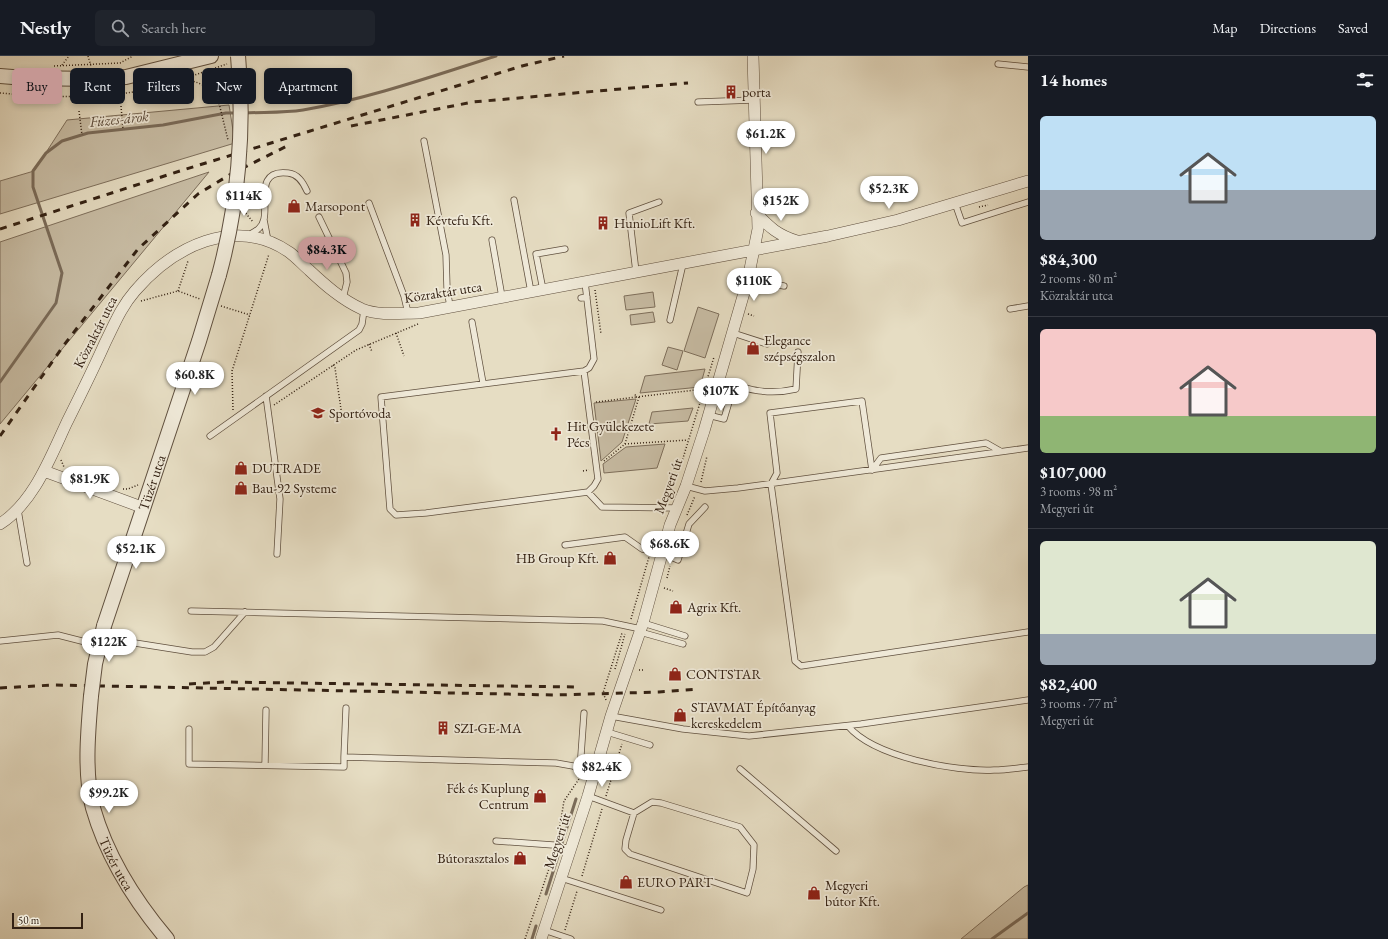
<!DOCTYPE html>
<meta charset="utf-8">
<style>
body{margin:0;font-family:"EB Garamond",serif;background:#20242c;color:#f1f3f6;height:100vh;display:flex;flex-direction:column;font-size:15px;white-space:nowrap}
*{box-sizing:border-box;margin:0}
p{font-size:13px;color:#9ea1a6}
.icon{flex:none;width:22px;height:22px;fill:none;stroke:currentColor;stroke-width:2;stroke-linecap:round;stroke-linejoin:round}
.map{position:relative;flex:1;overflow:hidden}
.sheet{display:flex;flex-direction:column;background:#171b24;width:360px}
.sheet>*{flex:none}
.hud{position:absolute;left:12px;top:12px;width:380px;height:36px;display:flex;gap:8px}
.scale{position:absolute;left:12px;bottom:10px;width:71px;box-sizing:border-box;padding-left:4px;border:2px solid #332113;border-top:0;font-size:11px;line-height:14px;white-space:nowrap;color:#332113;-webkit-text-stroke:3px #efe9d8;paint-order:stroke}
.price{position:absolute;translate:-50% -34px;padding:0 9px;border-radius:14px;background:#fff;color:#222;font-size:13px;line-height:26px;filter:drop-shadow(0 1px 2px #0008)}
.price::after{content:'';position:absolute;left:50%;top:24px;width:12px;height:9px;margin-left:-6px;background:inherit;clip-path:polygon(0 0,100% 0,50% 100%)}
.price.active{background:#c59692;color:#111}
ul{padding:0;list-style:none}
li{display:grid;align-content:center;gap:8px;height:212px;padding:0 12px}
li+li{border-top:1px solid #363941}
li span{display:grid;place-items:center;height:124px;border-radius:6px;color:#555}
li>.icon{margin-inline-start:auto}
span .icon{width:72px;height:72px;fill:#fffc;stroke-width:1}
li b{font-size:17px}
h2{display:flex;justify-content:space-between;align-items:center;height:48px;padding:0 12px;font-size:17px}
.chip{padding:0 14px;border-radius:6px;background:#171b24;box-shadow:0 2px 6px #0003;font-size:14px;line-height:36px}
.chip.active{background:#c59692;color:#111}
header{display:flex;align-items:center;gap:24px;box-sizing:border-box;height:56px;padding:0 20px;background:#171b24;border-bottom:1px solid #363941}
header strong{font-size:19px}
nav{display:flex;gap:22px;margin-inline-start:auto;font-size:14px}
.search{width:280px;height:36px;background:#20242c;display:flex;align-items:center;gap:10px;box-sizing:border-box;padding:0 14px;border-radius:6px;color:#9ea1a6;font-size:15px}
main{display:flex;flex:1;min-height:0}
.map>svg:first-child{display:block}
.green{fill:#c8bda5;stroke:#7e6f5c}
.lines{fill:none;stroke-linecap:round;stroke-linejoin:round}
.stream{stroke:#7a6b59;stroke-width:3}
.service-casing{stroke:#60503f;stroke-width:7}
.minor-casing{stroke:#60503f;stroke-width:12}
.tertiary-casing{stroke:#60503f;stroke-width:16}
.path{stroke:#332113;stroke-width:1.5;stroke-dasharray:1 2;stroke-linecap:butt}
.service{stroke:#efe9d8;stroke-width:5.5}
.minor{stroke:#efe9d8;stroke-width:11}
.tertiary{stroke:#efe9d8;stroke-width:14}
.rail{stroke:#332113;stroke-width:3;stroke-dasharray:7 7;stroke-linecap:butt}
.tertiary-bridge-casing{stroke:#60503f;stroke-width:16;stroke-linecap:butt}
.tertiary-bridge{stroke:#efe9d8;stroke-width:14}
.labels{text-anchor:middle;stroke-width:3.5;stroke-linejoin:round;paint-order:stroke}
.poi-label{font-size:14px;fill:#332113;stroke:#efe9d8;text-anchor:start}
.street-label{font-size:14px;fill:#332113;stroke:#efe9d8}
.water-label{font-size:15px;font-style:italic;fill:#5c4c3c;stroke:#efe9d8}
</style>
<header>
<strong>Nestly</strong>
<div class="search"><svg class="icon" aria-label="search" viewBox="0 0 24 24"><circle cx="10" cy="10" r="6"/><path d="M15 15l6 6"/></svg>Search here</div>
<nav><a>Map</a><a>Directions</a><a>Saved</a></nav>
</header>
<main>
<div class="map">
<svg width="1028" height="883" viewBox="0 0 1028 883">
<rect width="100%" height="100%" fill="#e6ddc3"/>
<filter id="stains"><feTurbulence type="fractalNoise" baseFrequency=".005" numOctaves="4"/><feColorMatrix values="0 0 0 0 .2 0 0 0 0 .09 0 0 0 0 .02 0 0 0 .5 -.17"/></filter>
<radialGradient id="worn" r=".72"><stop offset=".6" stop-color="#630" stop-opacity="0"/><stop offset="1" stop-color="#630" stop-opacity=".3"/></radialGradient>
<path class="green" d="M229,49L235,87L0,158V125L34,115L67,64Z
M209,116L0,368V186Z
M653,236L655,251L626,254L624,240Z
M698,251L719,258L705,302L684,295Z
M653,256L655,266L631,269L630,259Z
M668,291L683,295L677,314L662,309Z
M705,313L700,331L640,337L645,320Z
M636,343L622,386L601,405L594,347Z
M693,352L688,365L649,368L652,356Z
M665,388L657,412L604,417L603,408L626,391Z
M1028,829V883H961L1024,831Z"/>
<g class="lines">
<path class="stream" d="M245,57C264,56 284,57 303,54C368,43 433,20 496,0
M0,326L56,247L62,217L33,131V115L46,97L62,85L88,77L163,69L226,57H237
M562,787L576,743
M546,838L558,800
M532,883L536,870
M992,883L1028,857"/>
<g class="service-casing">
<path id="service" d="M998,8L1028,11
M698,46L753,44
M424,85L446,199L447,232L450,251
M514,144L531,236
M369,147L404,240L408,257
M955,147L962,167L1028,146
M319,161L346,217L347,226L343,242
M264,164L268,185
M247,180C254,176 262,173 264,163C268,146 255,113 288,117C298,118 303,126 307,135
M492,184L502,241
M636,216L629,157L659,146
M748,223L784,230
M543,234L536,198L565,193
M581,242L587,241
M1010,253L1028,250
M670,264L683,208
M472,266L483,327
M733,277L767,288
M584,315L598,423L594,430L588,436L426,457L396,459L390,453L381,341L584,315L589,312L594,303L585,226
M718,324C747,333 766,340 796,333L798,296
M266,340L280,443L277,498
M708,359L724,363L734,329
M210,380L359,274L362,268L364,254
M872,414L862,345L770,357L777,417L771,428L795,605L801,610L1028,576
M872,414L881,402L986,387L1000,395
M686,430L705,435L738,432L1028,392
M588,436L602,451L677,452
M18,454L27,507
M565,489L625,481L642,493L662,497L678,504L689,468L705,451
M191,555L603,565L641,573
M643,567L685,580
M640,576L683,588
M0,585L58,579L113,593L124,592L135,587L192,596H205L214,591L245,556
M346,652L344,701L556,707L573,710L593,722
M611,660L683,673L749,680L861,668L1028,644
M848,670C874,701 955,716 994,714C1006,714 1017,712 1028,711
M189,673V708L344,711V701
M607,676L650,689
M265,709L266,654
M580,713L584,657
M740,713L836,795
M588,740L634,757L626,784L625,793L630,798L747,837L753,813L754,789L740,771L661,747L652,746L634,757
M496,785L553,789L570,793
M561,822L661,854
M544,874L571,883"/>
</g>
<g class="minor-casing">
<path id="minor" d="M756,157C770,172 778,179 797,185
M44,415L144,452
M0,468C34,446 50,402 67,366C80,340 93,314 105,287C114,269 121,251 135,235C173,191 234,159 289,196C296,201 302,208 309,214C325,229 342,244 362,253C379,260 402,257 419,257L828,180L898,164L1028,125
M541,883L588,740L611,660L643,567L670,469L686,430L704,375L748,223L758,173L753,0"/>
</g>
<g class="tertiary-casing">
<g id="tertiary">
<path d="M0,20L25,22L94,23L126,21L211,0"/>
<path id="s1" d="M104,570L199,285L219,219"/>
<path id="s2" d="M91,640C88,675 84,718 93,752C107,801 135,845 167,883"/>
</g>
</g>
<path class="path" d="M88,0L91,10
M62,9L69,0
M54,10L120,7L133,0
M211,14L217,38
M182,22C195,26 207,28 217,39L228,84
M0,37C45,41 111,44 155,31C179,25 203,16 227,8
M121,50L123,73
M79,55L82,79
M979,151L988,149
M244,155L253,166
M595,234L601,278
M178,235L188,205
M141,245L178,235L200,243
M221,250L250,259
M748,258L754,260
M396,277L404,300
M369,288L372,296
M333,309L335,312L342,360H339
M636,341L704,333
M596,346L636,341L635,338
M274,349L356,294L418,268
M233,354L232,315L269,198
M625,388L639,341
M61,404L64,411
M604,405L625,388L688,384
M680,412L714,301
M583,415L589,414
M701,426L707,400
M123,433H128L138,429
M687,459L695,440
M667,522L670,510
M664,532L673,535
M631,563L649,501
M615,613L625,578
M639,614H643
M606,644L603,637L622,577
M606,740L622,688
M558,782L564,745L579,723
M582,820L602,753
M565,874L577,835
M525,883L554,798"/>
<use href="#service" class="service"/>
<use href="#minor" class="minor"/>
<use href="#tertiary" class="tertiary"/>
<path class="rail" d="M351,70L473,46L688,27
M0,173L183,114L522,10L564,0
M0,380L64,289L138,193L198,138L231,118L289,89
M189,628L224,626L576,631
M0,632L53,629L554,639L659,636L698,633"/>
<g class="tertiary-bridge-casing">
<path id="tertiary-bridge" d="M219,219C238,149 245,72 238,0
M91,640L95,608L104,570"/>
</g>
<use href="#tertiary-bridge" class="tertiary-bridge"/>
</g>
<defs>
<g id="building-bare" transform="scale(1.08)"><path d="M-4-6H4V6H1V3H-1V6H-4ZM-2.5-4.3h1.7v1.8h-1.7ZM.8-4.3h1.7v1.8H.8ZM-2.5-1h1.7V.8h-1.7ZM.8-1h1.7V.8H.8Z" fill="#8f2418" stroke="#efe9d8" stroke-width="2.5" paint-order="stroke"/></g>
<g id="shop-bare" transform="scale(1.08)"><path d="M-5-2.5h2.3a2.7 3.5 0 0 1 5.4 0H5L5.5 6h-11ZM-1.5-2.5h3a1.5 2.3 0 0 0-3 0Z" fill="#8f2418" stroke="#efe9d8" stroke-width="2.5" paint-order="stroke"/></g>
<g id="school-bare" transform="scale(1.08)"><path d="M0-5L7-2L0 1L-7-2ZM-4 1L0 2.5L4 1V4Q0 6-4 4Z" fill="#8f2418" stroke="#efe9d8" stroke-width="2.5" paint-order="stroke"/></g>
<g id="church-bare" transform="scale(1.08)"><path d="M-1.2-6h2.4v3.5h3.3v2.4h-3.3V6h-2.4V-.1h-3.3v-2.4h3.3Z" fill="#8f2418" stroke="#efe9d8" stroke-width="2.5" paint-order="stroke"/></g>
</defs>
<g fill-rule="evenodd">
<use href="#building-bare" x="731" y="36"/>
<use href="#shop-bare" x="294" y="150"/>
<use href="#building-bare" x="415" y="164"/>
<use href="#building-bare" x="603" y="167"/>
<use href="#shop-bare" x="753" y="292"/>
<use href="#school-bare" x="318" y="357"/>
<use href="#church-bare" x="556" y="378"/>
<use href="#shop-bare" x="241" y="412"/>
<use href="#shop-bare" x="241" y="432"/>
<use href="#shop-bare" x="610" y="502"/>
<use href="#shop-bare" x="676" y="551"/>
<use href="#shop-bare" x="675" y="618"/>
<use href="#shop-bare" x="680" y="659"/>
<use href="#building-bare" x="443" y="672"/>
<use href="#shop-bare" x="540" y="740"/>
<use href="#shop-bare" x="520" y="802"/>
<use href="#shop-bare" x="626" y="826"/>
<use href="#shop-bare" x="814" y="837"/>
</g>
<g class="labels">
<g class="poi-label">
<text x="742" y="41">porta</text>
<text x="305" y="155">Marsopont</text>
<text x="426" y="169">Kévtefu Kft.</text>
<text x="614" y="172">HunioLift Kft.</text>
<text x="764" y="289">Elegance<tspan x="764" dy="16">szépségszalon</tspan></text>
<text x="329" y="362">Sportóvoda</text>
<text x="567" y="375">Hit Gyülekezete<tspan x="567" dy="16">Pécs</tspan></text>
<text x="252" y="417">DUTRADE</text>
<text x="252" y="437">Bau-92 Systeme</text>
<text x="599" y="507" text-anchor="end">HB Group Kft.</text>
<text x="687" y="556">Agrix Kft.</text>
<text x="686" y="623">CONTSTAR</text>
<text x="691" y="656">STAVMAT Építőanyag<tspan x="691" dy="16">kereskedelem</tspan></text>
<text x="454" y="677">SZI-GE-MA</text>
<text x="529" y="737" text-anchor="end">Fék és Kuplung<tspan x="529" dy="16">Centrum</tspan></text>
<text x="509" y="807" text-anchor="end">Bútorasztalos</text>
<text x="637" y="831">EURO PART</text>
<text x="825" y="834">Megyeri<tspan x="825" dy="16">bútor Kft.</tspan></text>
</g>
<g class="street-label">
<text transform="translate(443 236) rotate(-9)" y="5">Közraktár utca</text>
<text transform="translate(95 276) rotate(-63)" y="5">Közraktár utca</text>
<text dy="5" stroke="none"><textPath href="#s1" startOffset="151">Tüzér utca</textPath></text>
<text transform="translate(668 430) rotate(-70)" y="5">Megyeri út</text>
<text transform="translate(557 785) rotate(-72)" y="5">Megyeri út</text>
<text dy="5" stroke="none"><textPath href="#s2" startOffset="173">Tüzér utca</textPath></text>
</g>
<g class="water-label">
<text transform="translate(119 63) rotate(-6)" y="5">Füzes-árok</text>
</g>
</g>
<rect width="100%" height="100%" filter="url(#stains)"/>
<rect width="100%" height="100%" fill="url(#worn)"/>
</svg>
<div class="scale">50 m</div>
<b class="price" style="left:766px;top:99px">$61.2K</b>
<b class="price" style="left:889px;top:154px">$52.3K</b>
<b class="price" style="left:244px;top:161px">$114K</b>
<b class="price" style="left:781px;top:166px">$152K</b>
<b class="price active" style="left:327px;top:215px">$84.3K</b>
<b class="price" style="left:754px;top:246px">$110K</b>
<b class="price" style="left:195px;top:340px">$60.8K</b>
<b class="price" style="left:721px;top:356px">$107K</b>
<b class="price" style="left:90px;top:444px">$81.9K</b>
<b class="price" style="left:670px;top:509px">$68.6K</b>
<b class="price" style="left:136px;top:514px">$52.1K</b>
<b class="price" style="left:109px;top:607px">$122K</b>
<b class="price" style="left:602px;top:732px">$82.4K</b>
<b class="price" style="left:109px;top:758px">$99.2K</b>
<div class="hud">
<a class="chip active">Buy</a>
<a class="chip">Rent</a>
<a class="chip">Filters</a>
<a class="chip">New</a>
<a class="chip">Apartment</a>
</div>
</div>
<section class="sheet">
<h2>14 homes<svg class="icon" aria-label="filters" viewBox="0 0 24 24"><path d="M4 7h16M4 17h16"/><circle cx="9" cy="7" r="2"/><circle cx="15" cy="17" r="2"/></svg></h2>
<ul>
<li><span style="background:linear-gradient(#bfe0f5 60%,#9aa5b1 0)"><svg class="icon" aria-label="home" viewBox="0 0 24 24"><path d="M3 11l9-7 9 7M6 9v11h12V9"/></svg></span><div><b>$84,300</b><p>2 rooms · 80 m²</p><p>Közraktár utca</p></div></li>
<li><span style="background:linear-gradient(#f6c9c9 70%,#8fb573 0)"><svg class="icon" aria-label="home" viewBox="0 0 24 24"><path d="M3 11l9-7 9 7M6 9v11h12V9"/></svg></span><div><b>$107,000</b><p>3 rooms · 98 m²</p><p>Megyeri út</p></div></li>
<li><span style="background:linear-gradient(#dfe7d0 75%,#9aa5b1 0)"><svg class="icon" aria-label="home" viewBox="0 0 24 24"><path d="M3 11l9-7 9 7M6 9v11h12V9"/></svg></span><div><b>$82,400</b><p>3 rooms · 77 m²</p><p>Megyeri út</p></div></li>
</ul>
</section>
</main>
